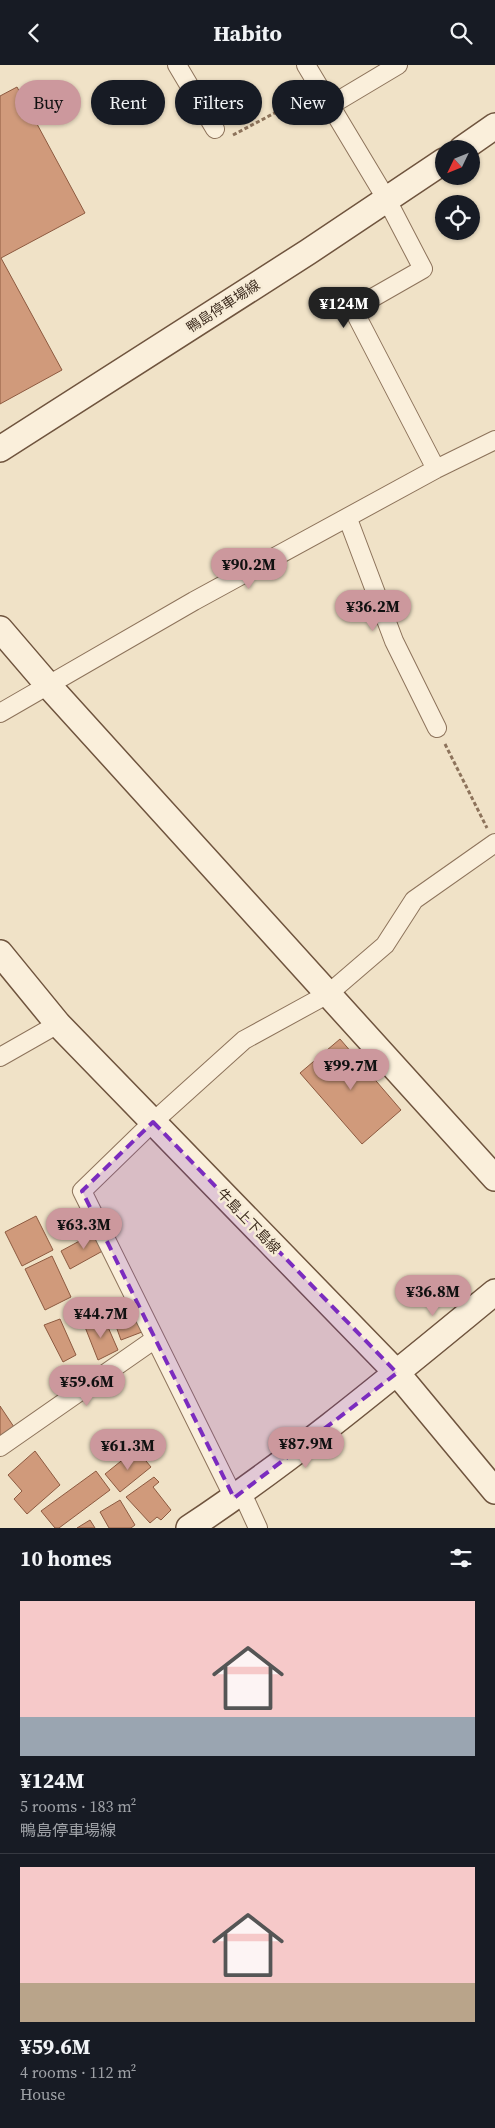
<!DOCTYPE html>
<meta charset="utf-8">
<style>
body{margin:0;font-family:"Source Serif 4","Noto Sans JP",serif;background:#20242c;color:#f1f3f6;height:100vh;display:flex;flex-direction:column;font-size:19px;white-space:nowrap}
*{box-sizing:border-box;margin:0}
p{font-size:16px;color:#9ea1a6}
.icon{flex:none;width:28px;height:28px;fill:none;stroke:currentColor;stroke-width:2;stroke-linecap:round;stroke-linejoin:round}
.map{position:relative;height:1463px;overflow:hidden}
.details{display:flex;flex-direction:column;background:#171b24;flex:1}
.details>*{flex:none}
.banner{position:absolute;left:15px;top:15px;width:465px;height:45px;display:flex;gap:10px}
.needle{width:32px;rotate:227deg}
.controls{position:absolute;left:435px;top:75px;display:grid;gap:10px}
.controls a{display:grid;place-items:center;width:45px;height:45px;border-radius:50%;background:#171b24;box-shadow:0 1px 4px #0004;font-size:25px}
.price{position:absolute;translate:-50% -42px;padding:0 11px;border-radius:18px;background:#cc989d;color:#111;font-size:16px;line-height:32px;filter:drop-shadow(0 1px 2px #0008)}
.price::after{content:'';position:absolute;left:50%;top:30px;width:15px;height:11px;margin-left:-8px;background:inherit;clip-path:polygon(0 0,100% 0,50% 100%)}
.price.selected{background:#222;color:#fff}
ul{padding:0;list-style:none}
li{display:grid;align-content:center;gap:10px;height:265px;padding:0 20px}
li+li{border-top:1px solid #363941}
li span{display:grid;place-items:center;height:155px;border-radius:0px;color:#555}
li>.icon{margin-inline-start:auto}
span .icon{width:90px;height:90px;fill:#fffc;stroke-width:1}
li b{font-size:21px}
h2{display:flex;justify-content:space-between;align-items:center;height:60px;padding:0 20px;font-size:21px}
.chip{padding:0 18px;border-radius:22px;background:#171b24;box-shadow:0 1px 4px #0004;font-size:18px;line-height:45px}
.chip.selected{background:#cc989d;color:#111}
header{display:flex;justify-content:space-between;align-items:center;height:65px;padding:0 20px;background:#171b24;font-size:22px;font-weight:700}
.map>svg:first-child{display:block}
.building{fill:#d09a7b;stroke:#8d5a40}
.lines{fill:none;stroke-linecap:round;stroke-linejoin:round}
.street-casing{stroke:#8d735b;stroke-width:20}
.secondary-casing{stroke:#6f543e;stroke-width:28}
.path{stroke:#8d735b;stroke-width:3;stroke-dasharray:4 2.5;stroke-linecap:butt}
.street{stroke:#faefdb;stroke-width:18}
.secondary{stroke:#faefdb;stroke-width:25}
.marked{fill:#7b2cbf;fill-opacity:0.2;stroke:#7b2cbf;stroke-width:4;stroke-dasharray:10 6;stroke-linejoin:round}
.labels{text-anchor:middle;stroke-width:5;stroke-linejoin:round;paint-order:stroke}
.street-label{font-size:14px;fill:#3d2c1f;stroke:#f7ecd7}
</style>
<header><svg class="icon" aria-label="back" viewBox="0 0 24 24"><path d="M15 5l-7 7 7 7"/></svg>Habito<svg class="icon" aria-label="search" viewBox="0 0 24 24"><circle cx="10" cy="10" r="6"/><path d="M15 15l6 6"/></svg></header>
<div class="map">
<svg width="495" height="1463" viewBox="0 0 495 1463">
<rect width="100%" height="100%" fill="#f0e2c7"/>
<path class="building" d="M17,22L85,148L1,193L62,305L0,339V31Z
M340,974L401,1045L362,1079L300,1008Z
M36,1151L53,1185L22,1201L5,1167Z
M98,1166L108,1183L70,1204L61,1186Z
M52,1191L71,1232L45,1245L25,1204Z
M130,1238L142,1267L121,1275L110,1245Z
M104,1253L118,1285L98,1295L85,1262Z
M60,1254L76,1290L63,1297L44,1260Z
M0,1341L16,1365L0,1376Z
M136,1384L151,1402L120,1427L105,1409Z
M35,1386L60,1420L27,1449L14,1434L22,1426L8,1410Z
M96,1406L110,1425L59,1463H55L41,1446Z
M154,1412L159,1417L153,1422L171,1445L161,1455L157,1452L150,1458L126,1432Z
M120,1435L135,1460L131,1463H109L100,1447Z
M90,1455L95,1463H77Z"/>
<g class="lines">
<g class="street-casing">
<path id="street" d="M177,0L215,64
M306,0L387,135L423,204L353,244L436,404
M331,40L398,0
M348,454L394,576L437,663
M0,648L194,536L436,404L495,375
M0,992L58,959
M0,1382L155,1274
M242,1428L258,1463
M234,1433L82,1126L153,1057L244,975L328,929L385,880L414,835L495,778"/>
</g>
<g class="secondary-casing">
<path id="secondary" d="M462,84L495,61
M0,384L308,187L444,96
M0,564L48,620L495,1113
M0,888L58,959L397,1308L495,1426
M189,1463C296,1392 395,1309 495,1227"/>
</g>
<path class="path" d="M233,70L305,32
M445,679L487,763"/>
<use href="#street" class="street"/>
<use href="#secondary" class="secondary"/>
</g>
<path class="marked" d="M153,1057L397,1308L234,1433L82,1126Z"/>
<g class="labels">
<g class="street-label">
<text transform="translate(223 241) rotate(-33)" y="5">鴨島停車場線</text>
<text transform="translate(249 1156) rotate(46)" y="5">牛島上下島線</text>
</g>
</g>
</svg>
<div class="controls">
<a><svg class="needle" viewBox="-14 -14 28 28"><path d="M0-13l5 13h-10z" fill="#e53935"/><path d="M0 13l5-13h-10z" fill="#9ea1a6"/></svg></a>
<a><svg class="icon" aria-label="locate" viewBox="0 0 24 24"><circle cx="12" cy="12" r="6"/><path d="M12 2v4M12 18v4M2 12h4M18 12h4"/></svg></a>
</div>
<b class="price selected" style="left:344px;top:264px">¥124M</b>
<b class="price" style="left:249px;top:525px">¥90.2M</b>
<b class="price" style="left:373px;top:567px">¥36.2M</b>
<b class="price" style="left:351px;top:1026px">¥99.7M</b>
<b class="price" style="left:84px;top:1185px">¥63.3M</b>
<b class="price" style="left:433px;top:1252px">¥36.8M</b>
<b class="price" style="left:101px;top:1274px">¥44.7M</b>
<b class="price" style="left:87px;top:1342px">¥59.6M</b>
<b class="price" style="left:306px;top:1404px">¥87.9M</b>
<b class="price" style="left:128px;top:1406px">¥61.3M</b>
<div class="banner">
<a class="chip selected">Buy</a>
<a class="chip">Rent</a>
<a class="chip">Filters</a>
<a class="chip">New</a>
</div>
</div>
<section class="details">
<h2>10 homes<svg class="icon" aria-label="filters" viewBox="0 0 24 24"><path d="M4 7h16M4 17h16"/><circle cx="9" cy="7" r="2"/><circle cx="15" cy="17" r="2"/></svg></h2>
<ul>
<li><span style="background:linear-gradient(#f6c9c9 75%,#9aa5b1 0)"><svg class="icon" aria-label="home" viewBox="0 0 24 24"><path d="M3 11l9-7 9 7M6 9v11h12V9"/></svg></span><div><b>¥124M</b><p>5 rooms · 183 m²</p><p>鴨島停車場線</p></div></li>
<li><span style="background:linear-gradient(#f6c9c9 75%,#b9a48a 0)"><svg class="icon" aria-label="home" viewBox="0 0 24 24"><path d="M3 11l9-7 9 7M6 9v11h12V9"/></svg></span><div><b>¥59.6M</b><p>4 rooms · 112 m²</p><p>House</p></div></li>
</ul>
</section>
